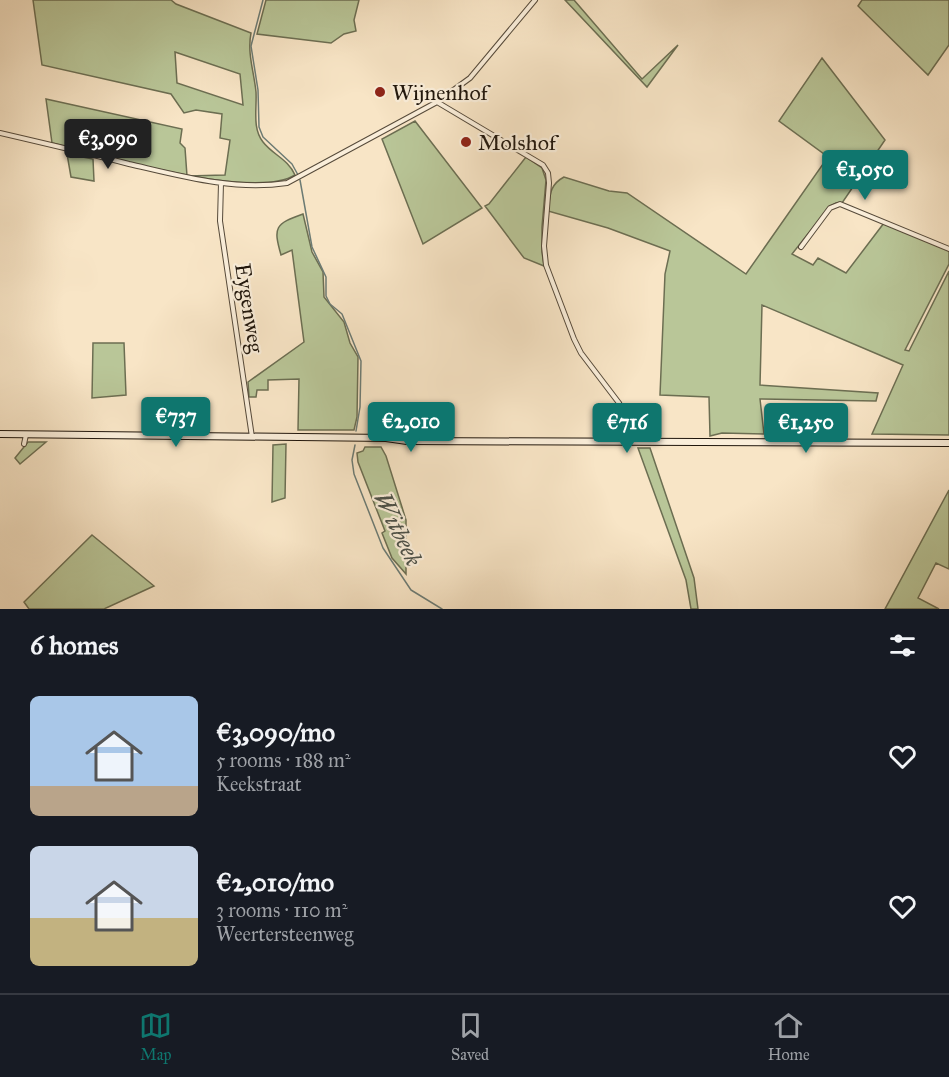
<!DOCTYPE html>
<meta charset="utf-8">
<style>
body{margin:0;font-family:"IM FELL Great Primer",serif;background:#242831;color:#f1f3f6;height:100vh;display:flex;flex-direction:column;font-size:22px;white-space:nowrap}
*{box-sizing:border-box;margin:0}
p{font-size:20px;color:#9ea1a6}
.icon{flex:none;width:33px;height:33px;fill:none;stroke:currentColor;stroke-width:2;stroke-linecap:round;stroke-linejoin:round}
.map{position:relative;height:609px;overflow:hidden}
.sheet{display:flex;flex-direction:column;background:#171b24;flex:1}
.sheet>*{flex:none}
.price{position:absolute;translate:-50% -51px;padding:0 14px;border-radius:6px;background:#0f766e;color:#fff;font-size:20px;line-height:39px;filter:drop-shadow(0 2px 3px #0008)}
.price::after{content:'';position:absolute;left:50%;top:36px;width:18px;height:14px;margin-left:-9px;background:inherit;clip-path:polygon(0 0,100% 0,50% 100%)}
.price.selected{background:#222;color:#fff}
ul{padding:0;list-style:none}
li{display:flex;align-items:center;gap:18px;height:150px;padding:0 30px}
li span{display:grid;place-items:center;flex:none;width:168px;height:120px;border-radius:9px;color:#555}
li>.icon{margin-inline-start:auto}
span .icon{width:72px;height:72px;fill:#fffc;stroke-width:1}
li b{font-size:26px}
h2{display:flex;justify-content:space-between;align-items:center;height:72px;padding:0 30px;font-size:26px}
.tab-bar{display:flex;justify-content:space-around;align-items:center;height:84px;border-top:2px solid #363941;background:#171b24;font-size:16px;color:#9ea1a6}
.tab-bar a{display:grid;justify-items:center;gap:3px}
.tab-bar .selected{color:#0f766e}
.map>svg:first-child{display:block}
.green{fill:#b9c698;stroke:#6c6e52;stroke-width:1.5;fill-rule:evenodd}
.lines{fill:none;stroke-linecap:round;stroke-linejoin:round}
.stream{stroke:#6c7b74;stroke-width:1.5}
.street-casing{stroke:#564a3a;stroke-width:6}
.secondary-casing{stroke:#20160c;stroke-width:8}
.street{stroke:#faeeda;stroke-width:4}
.secondary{stroke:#faeeda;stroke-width:6}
.poi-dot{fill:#8f2418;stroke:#faeeda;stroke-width:2}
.labels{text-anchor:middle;stroke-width:4.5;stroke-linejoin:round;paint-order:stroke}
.poi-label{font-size:22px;fill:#20160c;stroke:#faeeda;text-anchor:start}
.street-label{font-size:22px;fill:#20160c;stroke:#faeeda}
.water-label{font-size:24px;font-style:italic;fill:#4c5149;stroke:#faeeda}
</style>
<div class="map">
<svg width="949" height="609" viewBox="0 0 949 609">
<rect width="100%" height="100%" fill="#f8e5c6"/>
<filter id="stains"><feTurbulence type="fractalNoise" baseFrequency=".00333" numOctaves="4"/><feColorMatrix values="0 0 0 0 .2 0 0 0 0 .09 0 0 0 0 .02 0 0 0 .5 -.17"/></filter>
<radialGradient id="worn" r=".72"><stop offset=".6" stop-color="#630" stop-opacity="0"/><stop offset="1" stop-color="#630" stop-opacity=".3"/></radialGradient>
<path class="green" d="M33,0H171L176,4L251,33C247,53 254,72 256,92C257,109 252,128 263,142C273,155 288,159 295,175C254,201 102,155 52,143L46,99L182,129L180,143L185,148L187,176L225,175L230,140L220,138L222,114L196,110L184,113L171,94L42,65ZM175,52L240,74L243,105L177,83Z
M266,0H359L354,20L356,31L344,34L331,43L257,34Z
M565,0H574L642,79L678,45L647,87Z
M862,0H949V45L928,75L858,6Z
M822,58L885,140L842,203H836L830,206L792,254L813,265L818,258L846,273L884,223L949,250V264L905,350L909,351L949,271V435L872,434L903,365L762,305L760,385L878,393L876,401L760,399L764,434L722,433L710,436L709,397L660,395L665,274L670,251L608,228L548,211C550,196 549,185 564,177L609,191L627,193L746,274L828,157L779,121Z
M415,121L482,208L423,244L382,139Z
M67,154L93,159L94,181L71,177Z
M526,157L542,168L546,180L542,227V252L544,266L524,258L485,206L489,204Z
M303,214L312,252L323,272L324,297L344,322L350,343L358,357L357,417L354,430H298L299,379L268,380V390H257L256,397H249L248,382L304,342L292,250L281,255C273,227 275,224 303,214Z
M93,343H124L126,395L92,398Z
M28,442H46L20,464L15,458Z
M286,444L285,498L272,502L273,445Z
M365,447H381L386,456L406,520V574L392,558L382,533L385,531L358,462L357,453L363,451Z
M638,448H650L694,578L698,609H691L686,580Z
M949,490V569L936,563L918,598L939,609H885Z
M92,535L154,586L104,609H29L24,602Z"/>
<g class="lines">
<path class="stream" d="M263,0L251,46L258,90L259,127L263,137L292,164L298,175
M300,180L312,247L326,277V296L330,304L342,314L361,361L360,407L356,431
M355,445L352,460L354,474L383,548L411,590L442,609"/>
<g class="street-casing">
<path id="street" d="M437,102L543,165L548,173L549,183L544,246L546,265L574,339L581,353L619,403L630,430L632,442
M0,133C43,143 86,153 129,164C181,176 233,191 287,183L437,102L470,78L535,0
M221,183L220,221L252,437
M801,247L830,208L840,204L949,249
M24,444L26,435"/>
</g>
<g class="secondary-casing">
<path id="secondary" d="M0,434L389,438
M386,438L407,441L949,443"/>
</g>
<use href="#street" class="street"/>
<use href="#secondary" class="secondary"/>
</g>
<g class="poi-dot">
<circle cx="380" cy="92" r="6"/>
<circle cx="466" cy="142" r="6"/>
</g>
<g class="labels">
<g class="poi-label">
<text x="392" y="100">Wijnenhof</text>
<text x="478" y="150">Molshof</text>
</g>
<g class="street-label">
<text transform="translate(250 308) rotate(81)" y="8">Eygenweg</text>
</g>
<g class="water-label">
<text transform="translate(398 529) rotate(64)" y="8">Witbeek</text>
</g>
</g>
<rect width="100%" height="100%" filter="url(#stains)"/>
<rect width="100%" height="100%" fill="url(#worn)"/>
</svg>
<b class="price selected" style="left:108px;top:170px">€3,090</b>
<b class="price" style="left:865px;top:201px">€1,050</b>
<b class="price" style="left:176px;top:448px">€737</b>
<b class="price" style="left:411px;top:453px">€2,010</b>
<b class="price" style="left:627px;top:454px">€716</b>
<b class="price" style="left:806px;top:454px">€1,250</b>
</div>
<section class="sheet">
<h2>6 homes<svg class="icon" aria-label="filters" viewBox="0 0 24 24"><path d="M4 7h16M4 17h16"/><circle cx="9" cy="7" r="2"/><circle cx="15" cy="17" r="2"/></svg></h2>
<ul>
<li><span style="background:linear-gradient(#a9c7e8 75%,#b9a48a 0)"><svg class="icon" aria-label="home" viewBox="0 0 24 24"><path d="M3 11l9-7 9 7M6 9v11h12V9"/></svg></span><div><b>€3,090/mo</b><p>5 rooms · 188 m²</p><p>Keekstraat</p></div><svg class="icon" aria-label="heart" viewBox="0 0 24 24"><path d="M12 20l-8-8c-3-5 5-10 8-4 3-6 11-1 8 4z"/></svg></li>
<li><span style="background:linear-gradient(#c9d6e8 60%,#c2b280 0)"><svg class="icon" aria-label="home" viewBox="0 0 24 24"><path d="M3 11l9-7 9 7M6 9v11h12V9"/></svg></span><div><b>€2,010/mo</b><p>3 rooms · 110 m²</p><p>Weertersteenweg</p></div><svg class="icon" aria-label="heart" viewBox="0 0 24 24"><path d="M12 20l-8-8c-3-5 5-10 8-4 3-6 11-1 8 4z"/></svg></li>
</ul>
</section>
<nav class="tab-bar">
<a class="selected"><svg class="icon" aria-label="map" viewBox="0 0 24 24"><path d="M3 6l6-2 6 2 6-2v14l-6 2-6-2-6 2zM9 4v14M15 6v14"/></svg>Map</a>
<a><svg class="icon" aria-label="saved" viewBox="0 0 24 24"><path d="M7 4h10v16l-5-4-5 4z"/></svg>Saved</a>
<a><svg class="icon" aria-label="home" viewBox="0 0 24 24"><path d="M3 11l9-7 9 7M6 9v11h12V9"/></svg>Home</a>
</nav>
